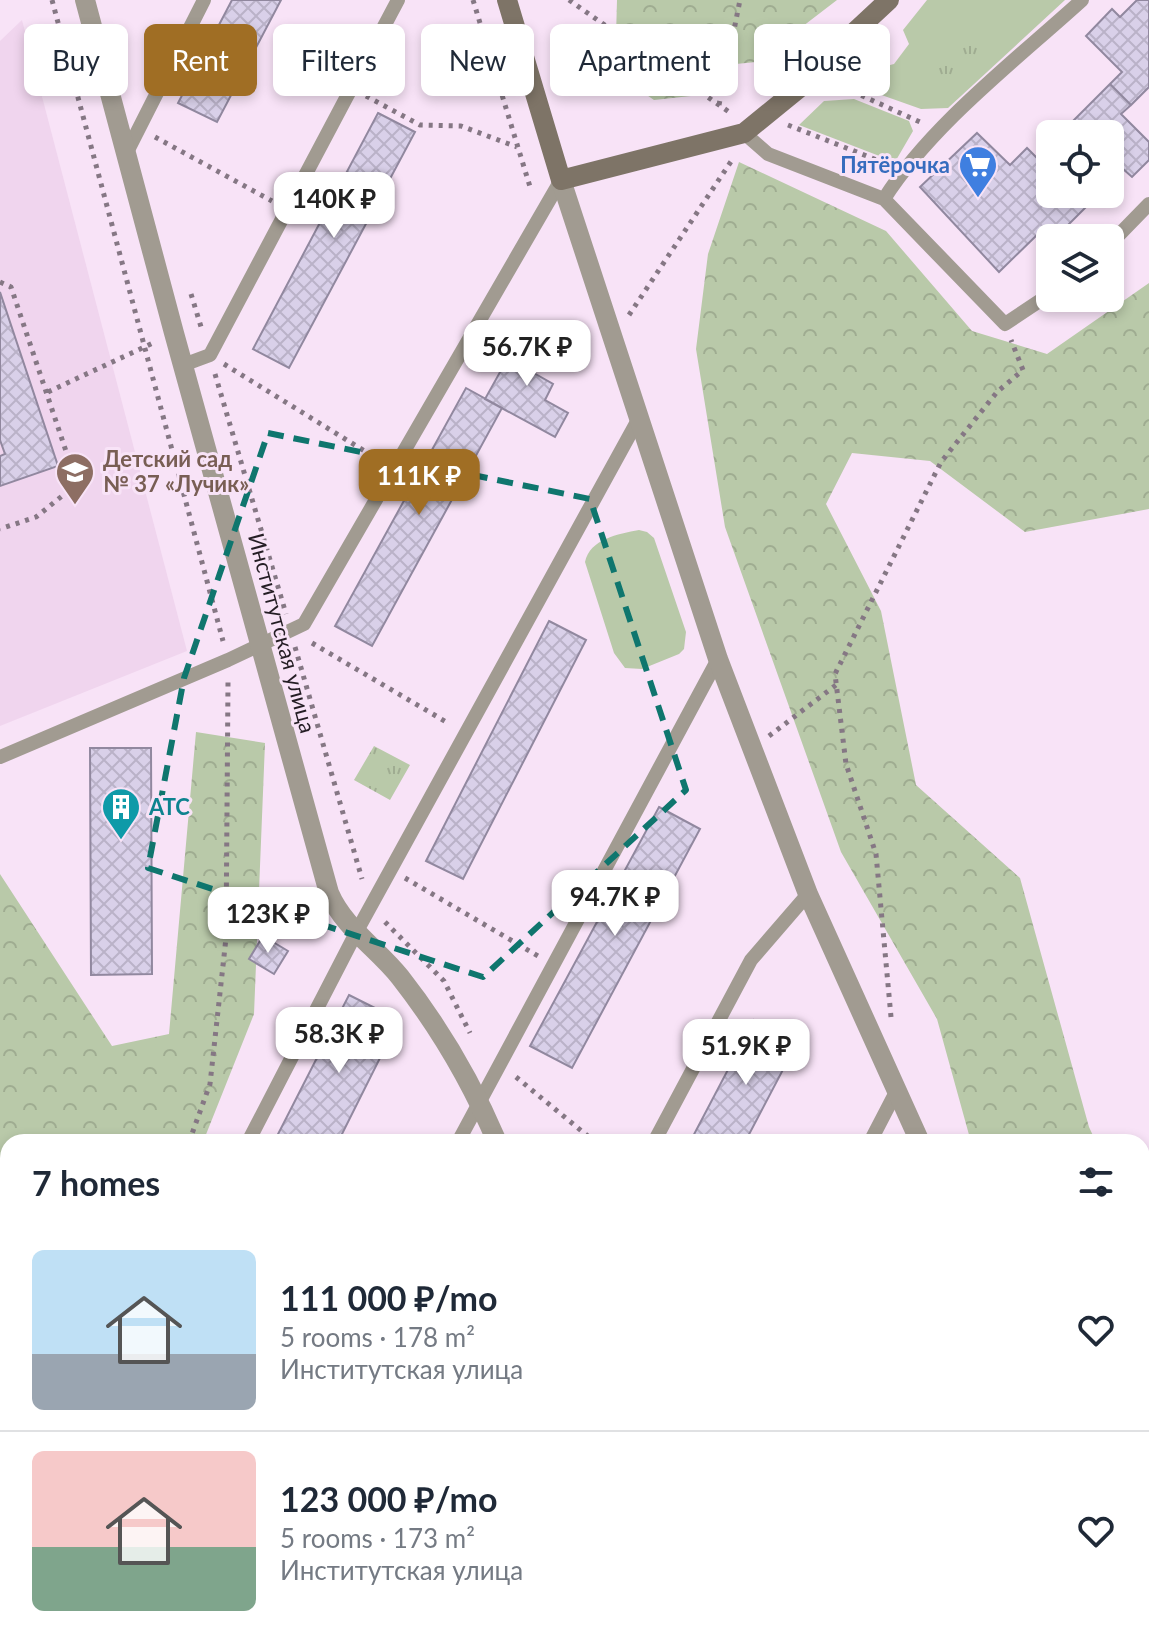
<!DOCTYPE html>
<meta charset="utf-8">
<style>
body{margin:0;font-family:Lato,sans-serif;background:#f6f6f7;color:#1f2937;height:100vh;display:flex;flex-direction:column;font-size:30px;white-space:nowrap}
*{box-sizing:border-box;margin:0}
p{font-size:26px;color:#747a83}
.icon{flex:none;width:44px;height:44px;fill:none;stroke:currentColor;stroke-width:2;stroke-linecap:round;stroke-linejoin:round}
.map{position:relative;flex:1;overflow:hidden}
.sheet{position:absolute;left:0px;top:1134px;width:1150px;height:514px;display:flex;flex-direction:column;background:#fff;border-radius:24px 24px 0 0;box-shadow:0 4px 12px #0003}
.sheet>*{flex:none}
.top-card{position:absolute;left:24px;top:24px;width:1102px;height:72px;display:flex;gap:16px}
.tools{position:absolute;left:1036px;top:120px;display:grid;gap:16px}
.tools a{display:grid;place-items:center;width:88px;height:88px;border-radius:12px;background:#fff;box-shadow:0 4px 12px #0003;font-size:40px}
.price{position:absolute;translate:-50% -68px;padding:0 18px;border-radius:16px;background:#fff;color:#222;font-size:26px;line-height:52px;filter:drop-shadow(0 2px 4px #0008)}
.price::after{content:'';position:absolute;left:50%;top:48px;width:24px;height:18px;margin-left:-12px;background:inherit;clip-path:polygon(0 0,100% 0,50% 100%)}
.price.selected{background:#a06e24;color:#fff}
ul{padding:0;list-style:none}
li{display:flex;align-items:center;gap:24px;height:200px;padding:0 32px}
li+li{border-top:2px solid #e0e1e3}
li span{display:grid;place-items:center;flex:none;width:224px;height:160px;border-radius:12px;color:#555}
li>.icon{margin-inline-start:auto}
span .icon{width:96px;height:96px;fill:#fffc;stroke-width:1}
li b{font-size:34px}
h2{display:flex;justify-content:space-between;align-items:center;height:96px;padding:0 32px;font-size:34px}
.chip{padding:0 28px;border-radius:12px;background:#fff;box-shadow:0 4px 12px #0003;font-size:28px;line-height:72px}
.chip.selected{background:#a06e24;color:#fff}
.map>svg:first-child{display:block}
.built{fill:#f0d5ee}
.grass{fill:#b9c9a9}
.forest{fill:url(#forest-crowns)}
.park{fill:url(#park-tufts)}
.building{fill:url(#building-cross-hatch);stroke:#91889f;stroke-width:2}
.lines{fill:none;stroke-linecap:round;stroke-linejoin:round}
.path{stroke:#857784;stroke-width:5;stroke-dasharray:4 6;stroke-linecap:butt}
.lane{stroke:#a19b91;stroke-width:14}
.street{stroke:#a19b91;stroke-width:20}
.secondary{stroke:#7e7467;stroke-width:20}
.marked{fill:none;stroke:#0f766e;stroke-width:6;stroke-dasharray:16 10;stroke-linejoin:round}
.labels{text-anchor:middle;stroke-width:6;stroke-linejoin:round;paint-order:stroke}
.shop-label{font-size:22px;font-weight:bold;fill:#366cbe;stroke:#f8e3f7;text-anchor:end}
.education-label{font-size:22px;font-weight:bold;fill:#785e54;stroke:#f8e3f7;text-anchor:start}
.street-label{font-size:22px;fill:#241d24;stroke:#f8e3f7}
.culture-label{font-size:22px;font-weight:bold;fill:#0d838f;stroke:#f8e3f7;text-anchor:start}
</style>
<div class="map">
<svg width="1149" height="1647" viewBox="0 0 1149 1647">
<defs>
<pattern id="forest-crowns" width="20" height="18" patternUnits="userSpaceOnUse" patternTransform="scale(2)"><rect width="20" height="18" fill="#b9c9a9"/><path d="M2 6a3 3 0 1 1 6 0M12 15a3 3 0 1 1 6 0" fill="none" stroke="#9fac91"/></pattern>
<pattern id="park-tufts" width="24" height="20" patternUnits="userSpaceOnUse" patternTransform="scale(2)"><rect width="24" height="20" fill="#b9c9a9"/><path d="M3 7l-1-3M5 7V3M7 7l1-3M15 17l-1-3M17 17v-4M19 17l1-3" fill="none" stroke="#9fac91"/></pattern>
<pattern id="building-cross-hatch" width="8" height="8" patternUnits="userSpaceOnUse" patternTransform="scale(2)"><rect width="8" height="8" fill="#d9d0e9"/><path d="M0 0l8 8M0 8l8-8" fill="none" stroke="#bab2c8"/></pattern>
</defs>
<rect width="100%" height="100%" fill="#f8e3f7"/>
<path class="built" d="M22,20L187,651L0,726V41Z"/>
<path class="grass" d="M927,0H1065L948,108L921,109L873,92L863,84L882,67L894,64L909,44L903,30Z
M854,99L909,121L913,131L895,162L799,125L824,101Z
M639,530L647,532L654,538L686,632L684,649L679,654L642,669L625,668L614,653L585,562C590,539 618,534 639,530Z"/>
<path class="forest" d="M617,0H837L756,62L736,64L700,95L654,100L615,73Z
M739,162L886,231L972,331L1047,354L1149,283V509L1025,532L930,461L852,453L826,504L881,611L916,785L1020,878L1089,1127L1096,1142H971L937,1019L841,852L725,527L696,349L708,254Z
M196,732L265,743L254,1014L203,1142H8V1640H363L366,1647H0V874L112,1046L169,1034Z
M1142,1237L1149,1252V1612L1142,1594Z"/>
<path class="park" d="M968,29L987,52L949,84L929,62Z
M374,746L410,765L390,800L354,780Z"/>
<path class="building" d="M232,0H281L217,122L178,103Z
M1137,0H1149V87L1131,105L1110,84L1122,72L1086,36L1112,9L1120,17Z
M1110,84L1131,105L1121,114L1149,142V160L1132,177L1123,169L1110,183V134H1060Z
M378,113L415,132L289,368L253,349Z
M977,133L1010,165L1027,148L1036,157L1050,144V194H1099L1055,238H1050L1049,243L1039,233L999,272L920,187Z
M0,292L58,466L0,486V456L5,454L0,440Z
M523,331L548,345L532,372L553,384L545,400L568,413L555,437L485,399Z
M466,388L502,408L372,646L335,626Z
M549,621L586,640L463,879L426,861Z
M90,748H151L152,974L91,975Z
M659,807L700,829L572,1068L530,1046Z
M263,936L288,951L274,974L249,959Z
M349,995L399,1020L338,1142H274Z
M754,1020L797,1043L745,1142H690Z
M430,1640H482L478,1647H426Z
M636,1640H681L694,1647H633Z
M852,1640H916L912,1647H849Z"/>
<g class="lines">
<path class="path" d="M52,0L223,641
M473,0L531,190
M569,0L732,114
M834,83L920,122
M366,96L420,125L461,126L517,147
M719,105L740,0
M788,125L887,164
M155,137L272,201
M0,282L11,287L77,484L36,517L0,529
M191,294L202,330
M629,315L732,160
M224,364L379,460
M215,374L286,614
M48,392L155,342
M312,643L448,723
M295,647L362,879
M769,736L836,685
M405,878L538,956
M385,922L444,981L470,1033
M891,1017L876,854L846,764L835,674L941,462L997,392L1023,370L1011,340
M516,1077L595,1142
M189,1142L210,1084L226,938L228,682
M0,1598L8,1582"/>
<path class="lane" d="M744,133L768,154L884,199L1005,324L1050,294
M127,152L204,0
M884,199C931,125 1016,60 1082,0
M1110,244L1149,204
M183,365L210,355L398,0
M0,757L228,660L304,624L561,180
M248,1142L357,931L639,418
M458,1142L718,659
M654,1142L751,960L808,894
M870,1142L897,1090
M604,1647L607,1640
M806,1647L810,1640"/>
<path class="street" d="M85,0L174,333L329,893C344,928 377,948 400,977C440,1028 472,1083 497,1142
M561,180L718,659L808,894L920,1142
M726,1640L730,1647
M1120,1640L1123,1647"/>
<path class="secondary" d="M507,0L561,180L744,133L809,80L847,39L889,0"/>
</g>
<path class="marked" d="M268,433L590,499L686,790L483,977L148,868L184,678Z"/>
<defs>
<g id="supermarket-pin" transform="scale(2)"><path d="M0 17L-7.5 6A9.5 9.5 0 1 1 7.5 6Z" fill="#3f7fe0" stroke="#f8e3f7"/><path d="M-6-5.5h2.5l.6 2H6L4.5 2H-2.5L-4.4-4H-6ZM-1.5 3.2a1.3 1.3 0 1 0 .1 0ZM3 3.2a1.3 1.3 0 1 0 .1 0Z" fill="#fff"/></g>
<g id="school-pin" transform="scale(2)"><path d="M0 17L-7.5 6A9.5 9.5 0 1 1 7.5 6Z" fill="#8d6e63" stroke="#f8e3f7"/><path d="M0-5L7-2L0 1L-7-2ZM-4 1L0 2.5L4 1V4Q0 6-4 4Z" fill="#fff"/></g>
<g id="building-pin" transform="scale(2)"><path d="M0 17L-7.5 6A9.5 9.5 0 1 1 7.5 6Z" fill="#0f9aa8" stroke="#f8e3f7"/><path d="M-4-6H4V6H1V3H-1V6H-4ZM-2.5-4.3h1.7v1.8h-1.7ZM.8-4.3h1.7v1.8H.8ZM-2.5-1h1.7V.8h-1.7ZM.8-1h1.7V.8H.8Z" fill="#fff"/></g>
</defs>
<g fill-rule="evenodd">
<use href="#supermarket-pin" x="978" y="165"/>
<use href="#school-pin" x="75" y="472"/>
<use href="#building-pin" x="121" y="807"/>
</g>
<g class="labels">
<g class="shop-label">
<text x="950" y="173">Пятёрочка</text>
</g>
<g class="education-label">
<text x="103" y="467">Детский сад<tspan x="103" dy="25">№ 37 «Лучик»</tspan></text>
</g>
<g class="street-label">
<text transform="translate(282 633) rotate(75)" y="8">Институтская улица</text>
</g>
<g class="culture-label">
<text x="149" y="815">АТС</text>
</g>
</g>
</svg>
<div class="tools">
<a><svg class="icon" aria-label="locate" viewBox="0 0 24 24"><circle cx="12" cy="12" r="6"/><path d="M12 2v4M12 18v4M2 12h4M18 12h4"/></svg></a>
<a><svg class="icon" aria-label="layers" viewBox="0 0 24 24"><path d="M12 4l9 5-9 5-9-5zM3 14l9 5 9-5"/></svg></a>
</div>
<b class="price" style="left:334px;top:240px">140K ₽</b>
<b class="price" style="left:527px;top:388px">56.7K ₽</b>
<b class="price selected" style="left:419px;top:517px">111K ₽</b>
<b class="price" style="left:615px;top:938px">94.7K ₽</b>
<b class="price" style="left:268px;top:955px">123K ₽</b>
<b class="price" style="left:339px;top:1075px">58.3K ₽</b>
<b class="price" style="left:746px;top:1087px">51.9K ₽</b>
<div class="top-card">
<a class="chip">Buy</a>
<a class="chip selected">Rent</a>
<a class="chip">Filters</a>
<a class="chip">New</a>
<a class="chip">Apartment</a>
<a class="chip">House</a>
</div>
<section class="sheet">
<h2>7 homes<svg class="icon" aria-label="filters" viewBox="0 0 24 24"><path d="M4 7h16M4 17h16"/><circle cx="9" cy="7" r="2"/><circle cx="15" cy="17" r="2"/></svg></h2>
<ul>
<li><span style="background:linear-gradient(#bfe0f5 65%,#9aa5b1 0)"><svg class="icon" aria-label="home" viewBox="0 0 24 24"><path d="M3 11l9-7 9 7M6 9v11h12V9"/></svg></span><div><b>111 000 ₽/mo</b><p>5 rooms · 178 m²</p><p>Институтская улица</p></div><svg class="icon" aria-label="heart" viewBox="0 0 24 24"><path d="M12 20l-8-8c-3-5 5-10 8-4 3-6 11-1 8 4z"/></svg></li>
<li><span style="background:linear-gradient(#f6c9c9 60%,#7fa58c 0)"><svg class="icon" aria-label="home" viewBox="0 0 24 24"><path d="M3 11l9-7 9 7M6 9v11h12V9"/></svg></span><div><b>123 000 ₽/mo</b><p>5 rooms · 173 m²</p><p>Институтская улица</p></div><svg class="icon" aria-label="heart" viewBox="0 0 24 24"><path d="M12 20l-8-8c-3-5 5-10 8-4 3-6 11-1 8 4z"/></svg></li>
</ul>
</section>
</div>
